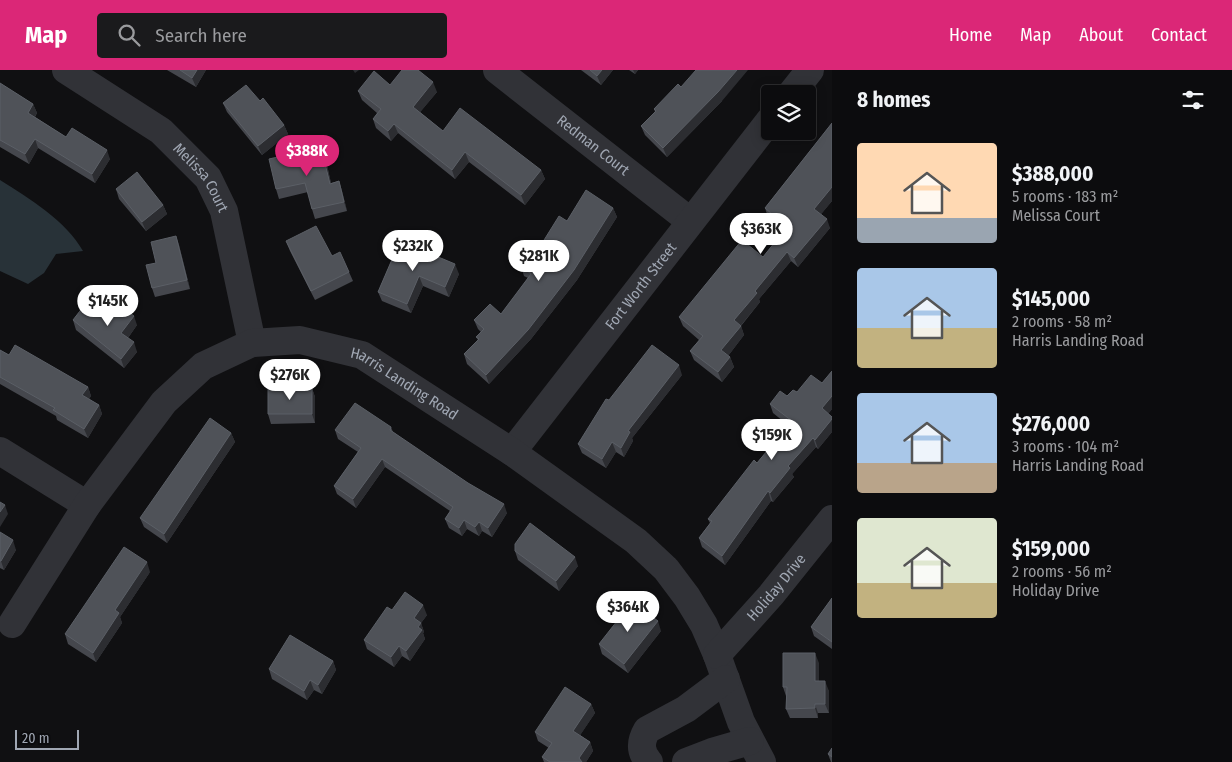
<!DOCTYPE html>
<meta charset="utf-8">
<style>
body{margin:0;font-family:"Fira Sans Condensed",sans-serif;background:#1a1a1c;color:#f1f3f6;height:100vh;display:flex;flex-direction:column;font-size:19px;white-space:nowrap}
*{box-sizing:border-box;margin:0}
p{font-size:16px;color:#9a9b9e}
.icon{flex:none;width:28px;height:28px;fill:none;stroke:currentColor;stroke-width:2;stroke-linecap:round;stroke-linejoin:round}
.map{position:relative;flex:1;overflow:hidden}
.side{display:flex;flex-direction:column;background:#0c0c0e;width:400px}
.side>*{flex:none}
.tools{position:absolute;left:761px;top:15px;display:grid;gap:10px}
.tools a{display:grid;place-items:center;width:55px;height:55px;border-radius:5px;background:#0c0c0e;box-shadow:0 2px 12px #0003,0 0 0 1px #2c2c2e;font-size:25px}
.scale{position:absolute;left:15px;bottom:12px;width:64px;box-sizing:border-box;padding-left:5px;border:2px solid #a0a7b3;border-top:0;font-size:14px;line-height:18px;white-space:nowrap;color:#a0a7b3;-webkit-text-stroke:4px #0b0b0d;paint-order:stroke}
.price{position:absolute;translate:-50% -42px;padding:0 11px;border-radius:18px;background:#fff;color:#222;font-size:16px;line-height:32px;filter:drop-shadow(0 1px 2px #0008)}
.price::after{content:'';position:absolute;left:50%;top:30px;width:15px;height:11px;margin-left:-8px;background:inherit;clip-path:polygon(0 0,100% 0,50% 100%)}
.price.selected{background:#db2777;color:#fff}
ul{padding:0;list-style:none}
li{display:flex;align-items:center;gap:15px;height:125px;padding:0 25px}
li span{display:grid;place-items:center;flex:none;width:140px;height:100px;border-radius:5px;color:#555}
li>.icon{margin-inline-start:auto}
span .icon{width:60px;height:60px;fill:#fffc;stroke-width:1}
li b{font-size:21px}
h2{display:flex;justify-content:space-between;align-items:center;height:60px;padding:0 25px;font-size:21px}
header{display:flex;align-items:center;gap:30px;box-sizing:border-box;height:70px;padding:0 25px;background:#db2777;color:#fff}
header strong{font-size:24px}
nav{display:flex;gap:28px;margin-inline-start:auto;font-size:18px}
.search{width:350px;height:45px;background:#1a1a1c;display:flex;align-items:center;gap:12px;box-sizing:border-box;padding:0 18px;border-radius:5px;color:#9a9b9e;font-size:19px}
main{display:flex;flex:1;min-height:0}
.map>svg:first-child{display:block}
.water{fill:#283238}
.lines{fill:none;stroke-linecap:round;stroke-linejoin:round}
.minor{stroke:#313237;stroke-width:28}
.wall{fill:#45474d}
.shaded-wall{fill:#2c2d31}
.building{fill:#4f5258;stroke:#5b5f66}
.labels{text-anchor:middle;stroke-width:4;stroke-linejoin:round;paint-order:stroke}
.street-label{font-size:15px;fill:#a0a7b3;stroke:#0b0b0d}
</style>
<header>
<strong>Map</strong>
<div class="search"><svg class="icon" aria-label="search" viewBox="0 0 24 24"><circle cx="10" cy="10" r="6"/><path d="M15 15l6 6"/></svg>Search here</div>
<nav><a>Home</a><a>Map</a><a>About</a><a>Contact</a></nav>
</header>
<main>
<div class="map">
<svg width="832" height="692" viewBox="0 0 832 692">
<rect width="100%" height="100%" fill="#101012"/>
<path class="water" d="M0,110C29,128 66,151 83,181L56,184L44,203L28,214L0,201Z"/>
<g class="lines">
<g class="minor">
<path id="s1" d="M66,0L161,61L208,108L224,141L252,273"/>
<path id="s2" d="M497,0L690,151"/>
<path d="M791,24L810,0"/>
<path d="M0,381L87,435"/>
<path id="s3" d="M512,382L770,50"/>
<path id="s4" d="M12,554L87,435L164,332L203,296L252,273L300,270L362,285L512,382L636,471L666,499L687,527L704,555L717,585L741,652L762,692"/>
<path id="s5" d="M717,585L771,525L832,449"/>
<path d="M649,692C640,682 640,672 647,660L686,639L726,609"/>
<path d="M686,692L712,682L750,671"/>
</g>
</g>
<path class="wall" d="M167,0H206L196,17Z
M581,0H613L601,15Z
M629,0H638L635,4Z
M0,13L33,34L37,43L35,47L66,67L110,89L95,113L38,78L29,94L0,77Z
M390,15L437,22L420,42L443,61L541,100L545,109L525,135L469,92L455,109L398,63L391,71L376,58L373,49L377,43L362,30L358,21Z
M681,17L722,31L667,87L645,65L641,56L655,42L654,39Z
M223,33L284,55L288,64L262,85L227,42Z
M832,53V131L821,144L830,158L798,197L791,191L759,229L760,232L741,256L744,265L728,286L730,287L734,297L722,312L694,290L690,281L699,270L683,256L679,247L763,187L784,161L768,147L765,138Z
M321,77L325,86L331,113L339,111L342,121L347,141L315,149L312,139L308,122L279,129L276,119Z
M116,119L163,135L167,144L146,161L119,129Z
M613,138L617,147L577,210L531,269L489,314L467,294L464,284L478,270L476,267L481,262L478,259L474,250L501,244L528,208L524,206L521,196L536,183L567,151Z
M176,166L179,175L190,219L155,227L152,218Z
M286,171L332,186L349,202L353,211L315,230L290,181Z
M400,171L459,204L449,227L423,216L411,243L382,231L378,222Z
M96,247L137,255L128,268L137,282L124,298L76,260L73,250Z
M0,280L9,285L88,317L91,326L89,329L99,335L102,344L88,368L57,350L56,346L0,314Z
M832,301V339L828,344L832,347V362L818,379L816,377L792,404L794,407L773,432L771,431L725,495L702,477L699,468L710,453L708,449L757,393L788,355L773,343L770,334L797,322L822,313Z
M682,305L632,368L633,371L624,387L616,382L606,398L582,383L578,374L609,330Z
M312,318L315,327V353L271,354L268,344Z
M391,357L393,362L507,443L492,467L482,461L479,466L467,459L462,466L449,458L445,449L450,441L385,397L356,438L337,424L334,416L358,382L338,369L335,360Z
M231,363L235,372L167,473L144,457L140,448Z
M0,462L16,480L4,500L0,498Z
M515,481L578,496L559,521L518,490Z
M150,502L120,547L122,553L96,592L68,574L65,564Z
M832,528V579L814,566L811,557Z
M392,540L427,545L421,553L424,562L423,563L425,569L410,591L402,586L394,597L367,579L364,570Z
M661,561L628,603L602,584L599,574Z
M333,591L336,600L322,624L314,620L307,630L272,609L269,599Z
M819,593V611L829,621V643H818V648H790L786,639V626L783,617Z
M591,634L595,643L580,665L590,672L593,681L586,692H544L542,687L549,678L538,671L535,662Z
M832,678V692H831L828,684Z"/>
<path class="shaded-wall" d="M197,0H206L196,17L192,8Z
M353,0H359L355,3Z
M602,0H613L601,15L597,6Z
M633,0H638L635,4Z
M737,0H748L722,31L667,87L663,78Z
M433,12L437,22L417,46L413,37Z
M33,34L37,43L31,52L28,43Z
M394,54L398,63L391,71L388,61Z
M284,55L288,64L262,85L258,76Z
M35,69L38,78L29,94L25,84Z
M321,77L325,86L333,123L330,114Z
M107,80L110,89L95,113L92,104Z
M465,82L469,92L455,109L452,100Z
M541,100L545,109L525,135L521,125Z
M339,111L342,121L347,141L344,132Z
M832,117V131L818,148L814,139Z
M163,135L167,144L146,161L142,152Z
M613,138L617,147L577,210L531,269L489,314L486,305Z
M827,149L830,158L798,197L794,188Z
M176,166L179,175L190,219L187,210Z
M787,182L791,191L759,229L760,232L737,260L734,250L755,221Z
M455,194L459,204L449,227L445,217Z
M419,206L423,216L411,243L407,234Z
M134,246L137,255L125,272L121,263Z
M741,256L744,265L725,290L721,280Z
M134,272L137,282L124,298L121,289Z
M730,287L734,297L722,312L718,302Z
M679,295L682,305L632,368L633,371L624,387L621,378L628,361Z
M88,317L91,326L86,334L82,325Z
M312,318L315,327V353L312,344Z
M832,326V339L825,348L822,338Z
M99,335L102,344L88,368L84,359Z
M832,349V362L818,379L815,370Z
M231,363L235,372L167,473L164,464Z
M813,368L816,377L792,404L794,407L773,432L770,423L788,396Z
M612,372L616,382L606,398L602,389Z
M382,389L385,397L356,438L353,429Z
M768,421L771,431L725,495L722,486Z
M504,434L507,443L492,467L488,458Z
M5,435L8,444L0,457V442Z
M464,450L467,459L462,466L459,458Z
M479,452L482,461L479,466L475,457Z
M13,470L16,480L4,500L1,491Z
M575,487L578,496L559,521L556,511Z
M147,492L150,502L120,547L122,553L96,592L93,583L115,540Z
M423,535L427,545L421,553L424,562L423,563L425,569L410,591L406,581L414,548Z
M658,551L661,561L628,603L624,594Z
M399,576L402,586L394,597L391,587Z
M815,583L819,593V621L815,611Z
M333,591L336,600L322,624L318,615Z
M310,610L314,620L307,630L304,621Z
M825,611L829,621V643L825,634Z
M591,634L595,643L577,670L573,661Z
M815,634L818,643V648L815,638Z
M590,672L593,681L586,692H580L579,688Z"/>
<path class="building" d="M180,0H197L192,8Z
M402,0H418L433,12L413,37L443,61L460,38L541,100L521,125L465,82L452,100L394,54L388,61L373,49L381,39L358,21L374,1L390,15Z
M590,0H602L597,6Z
M696,0H737L718,22L663,78L641,56L656,41L654,39L678,14L681,17Z
M0,13L33,34L28,43L66,67L72,58L107,80L92,104L35,69L25,84L0,70Z
M246,15L260,31L263,28L284,55L258,76L223,33Z
M832,53V117L814,139L827,149L794,188L787,182L755,221L757,223L734,250L741,256L721,280L730,287L718,302L690,281L703,266L679,247L742,170L763,187L787,157L765,138Z
M321,77L330,114L339,111L344,132L312,139L305,113L276,119L269,89Z
M137,102L163,135L142,152L116,119Z
M586,120L613,138L574,200L528,260L486,305L464,284L479,269L476,267L484,259L474,250L490,234L501,244L531,204L521,196L533,181L536,183L559,146L567,151Z
M316,156L332,186L340,182L349,202L311,221L286,171Z
M176,166L187,210L152,218L146,195L156,193L151,172Z
M400,171L455,194L445,217L419,206L407,234L378,222Z
M111,228L134,246L121,263L134,272L121,289L73,250L83,237L96,247Z
M15,275L88,317L82,325L99,335L84,359L53,340L55,338L0,307V280L9,285Z
M652,275L679,295L628,361L630,362L621,378L612,372L602,389L578,374L606,329L609,330Z
M832,301V326L822,338L832,347V349L815,370L813,368L788,396L790,398L770,423L768,421L722,486L699,468L712,451L708,449L754,390L757,393L792,351L770,334L780,321L787,326L793,320L797,322L811,305L822,313Z
M268,318H312V344H268Z
M355,333L391,357L390,360L468,413L504,434L488,458L479,452L475,457L464,450L459,458L445,449L453,437L382,389L353,429L334,416L361,378L335,360Z
M210,348L231,363L164,464L140,448Z
M0,432L5,435L0,442Z
M530,453L575,487L556,511L515,481V474Z
M0,462L13,470L1,491H0Z
M124,477L147,492L115,540L119,543L93,583L65,564Z
M405,522L423,535L414,548L421,553L418,557L422,560L406,581L399,576L391,587L364,570L387,537L392,540Z
M832,528V572L811,557Z
M632,532L658,551L624,594L599,574Z
M290,565L333,591L318,615L310,610L304,621L269,599Z
M783,583H815V611H825V634H815V638L786,639L787,617H783Z
M565,617L591,634L573,661L590,672L579,688L582,692H550L542,687L552,673L535,662Z
M832,678V687L828,684Z"/>
<g class="labels">
<g class="street-label">
<text dy="5" stroke="none"><textPath href="#s2" startOffset="122">Redman Court</textPath></text>
<text dy="5" stroke="none"><textPath href="#s1" startOffset="175">Melissa Court</textPath></text>
<text dy="5" stroke="none"><textPath href="#s3" startOffset="210">Fort Worth Street</textPath></text>
<text dy="5" stroke="none"><textPath href="#s4" startOffset="539">Harris Landing Road</textPath></text>
<text dy="5" stroke="none"><textPath href="#s5" startOffset="90">Holiday Drive</textPath></text>
</g>
</g>
</svg>
<div class="tools">
<a><svg class="icon" aria-label="layers" viewBox="0 0 24 24"><path d="M12 4l9 5-9 5-9-5zM3 14l9 5 9-5"/></svg></a>
</div>
<div class="scale">20 m</div>
<b class="price selected" style="left:307px;top:107px">$388K</b>
<b class="price" style="left:761px;top:185px">$363K</b>
<b class="price" style="left:413px;top:202px">$232K</b>
<b class="price" style="left:539px;top:212px">$281K</b>
<b class="price" style="left:108px;top:257px">$145K</b>
<b class="price" style="left:290px;top:331px">$276K</b>
<b class="price" style="left:772px;top:391px">$159K</b>
<b class="price" style="left:628px;top:563px">$364K</b>
</div>
<section class="side">
<h2>8 homes<svg class="icon" aria-label="filters" viewBox="0 0 24 24"><path d="M4 7h16M4 17h16"/><circle cx="9" cy="7" r="2"/><circle cx="15" cy="17" r="2"/></svg></h2>
<ul>
<li><span style="background:linear-gradient(#ffd9b3 75%,#9aa5b1 0)"><svg class="icon" aria-label="home" viewBox="0 0 24 24"><path d="M3 11l9-7 9 7M6 9v11h12V9"/></svg></span><div><b>$388,000</b><p>5 rooms · 183 m²</p><p>Melissa Court</p></div></li>
<li><span style="background:linear-gradient(#a9c7e8 60%,#c2b280 0)"><svg class="icon" aria-label="home" viewBox="0 0 24 24"><path d="M3 11l9-7 9 7M6 9v11h12V9"/></svg></span><div><b>$145,000</b><p>2 rooms · 58 m²</p><p>Harris Landing Road</p></div></li>
<li><span style="background:linear-gradient(#a9c7e8 70%,#b9a48a 0)"><svg class="icon" aria-label="home" viewBox="0 0 24 24"><path d="M3 11l9-7 9 7M6 9v11h12V9"/></svg></span><div><b>$276,000</b><p>3 rooms · 104 m²</p><p>Harris Landing Road</p></div></li>
<li><span style="background:linear-gradient(#dfe7d0 65%,#c2b280 0)"><svg class="icon" aria-label="home" viewBox="0 0 24 24"><path d="M3 11l9-7 9 7M6 9v11h12V9"/></svg></span><div><b>$159,000</b><p>2 rooms · 56 m²</p><p>Holiday Drive</p></div></li>
</ul>
</section>
</main>
